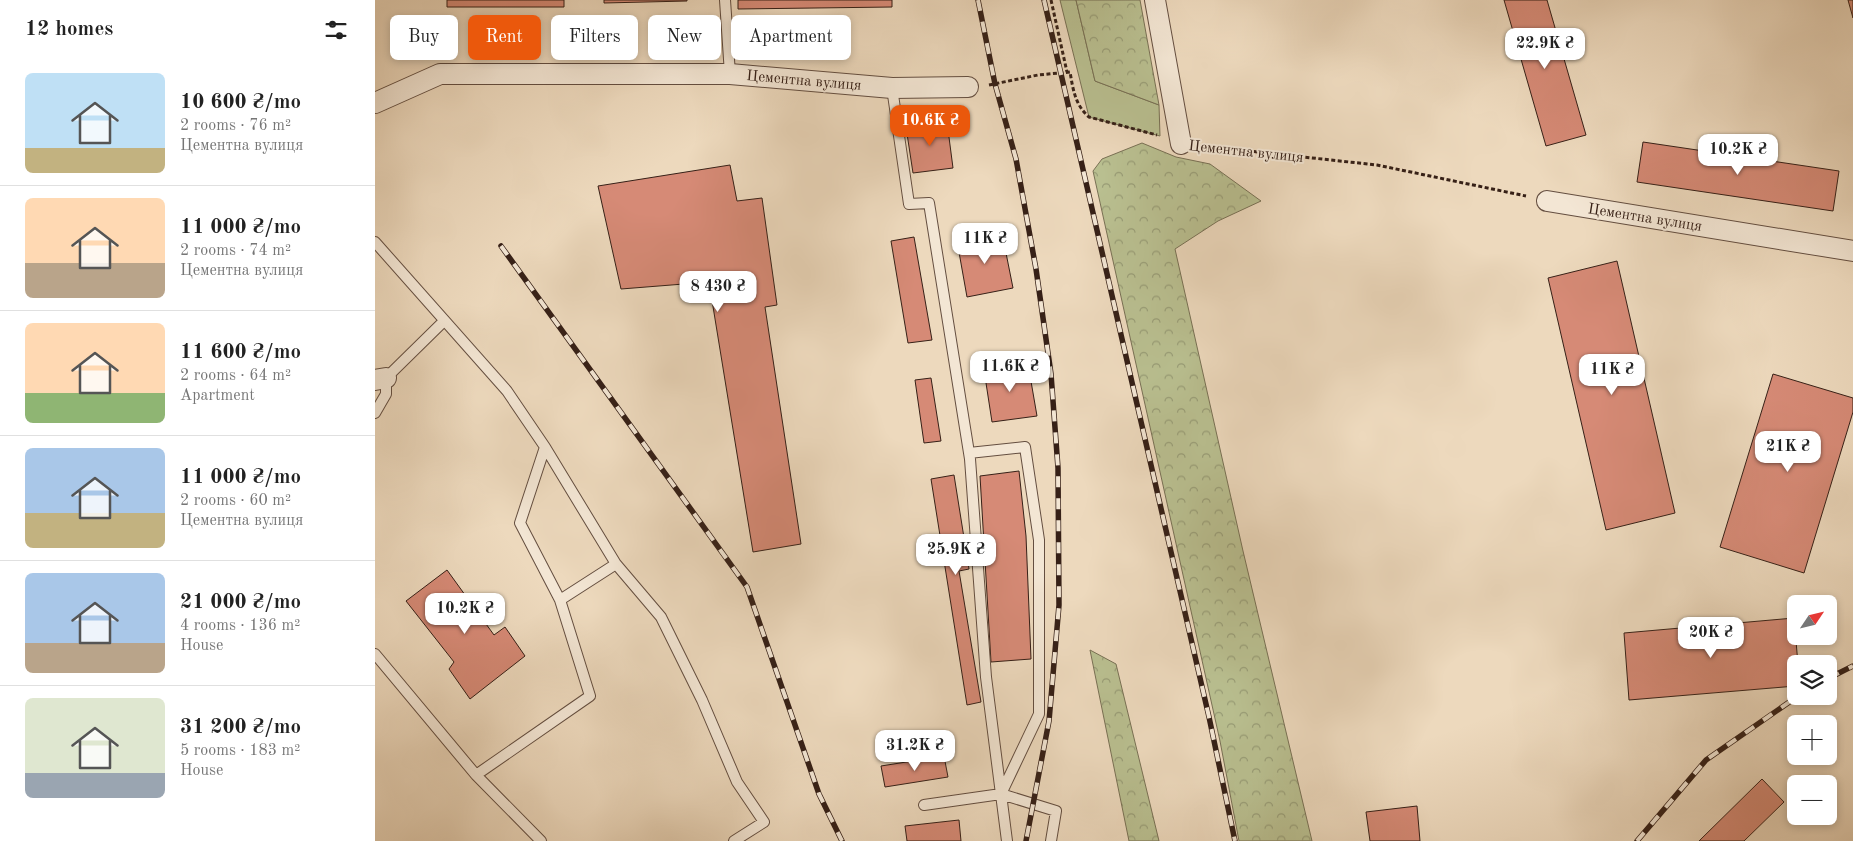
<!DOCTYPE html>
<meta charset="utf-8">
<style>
body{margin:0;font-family:"Old Standard TT",serif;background:#f6f6f6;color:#222;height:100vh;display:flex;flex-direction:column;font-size:19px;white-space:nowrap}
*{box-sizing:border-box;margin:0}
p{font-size:16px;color:#767676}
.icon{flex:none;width:28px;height:28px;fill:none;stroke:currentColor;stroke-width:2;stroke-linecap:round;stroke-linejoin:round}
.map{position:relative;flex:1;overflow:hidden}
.panel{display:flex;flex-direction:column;background:#fff;width:375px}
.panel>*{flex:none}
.banner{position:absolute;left:15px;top:15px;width:475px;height:45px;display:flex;gap:10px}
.needle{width:32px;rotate:55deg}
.buttons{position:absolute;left:1412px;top:595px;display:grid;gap:10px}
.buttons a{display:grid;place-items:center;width:50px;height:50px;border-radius:8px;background:#fff;box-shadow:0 2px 8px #0003;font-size:25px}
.price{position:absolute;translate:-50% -42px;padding:0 11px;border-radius:10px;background:#fff;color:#222;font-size:16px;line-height:32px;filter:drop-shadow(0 1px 2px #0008)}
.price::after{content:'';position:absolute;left:50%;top:30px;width:15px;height:11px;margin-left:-8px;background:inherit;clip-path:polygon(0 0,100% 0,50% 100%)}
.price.active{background:#ea580c;color:#fff}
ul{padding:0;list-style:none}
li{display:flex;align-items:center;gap:15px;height:125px;padding:0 25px}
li+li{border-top:1px solid #e0e0e0}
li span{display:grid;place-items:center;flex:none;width:140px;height:100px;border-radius:8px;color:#555}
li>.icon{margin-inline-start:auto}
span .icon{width:60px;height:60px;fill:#fffc;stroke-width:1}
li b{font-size:21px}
h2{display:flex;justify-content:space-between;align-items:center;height:60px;padding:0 25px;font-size:21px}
.pill{padding:0 18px;border-radius:8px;background:#fff;box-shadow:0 2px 8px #0003;font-size:18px;line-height:45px}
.pill.active{background:#ea580c;color:#fff}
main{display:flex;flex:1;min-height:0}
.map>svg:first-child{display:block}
.green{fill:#b9bf90;stroke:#787054}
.forest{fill:url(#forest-crowns);stroke:#787054}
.building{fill:#d68a76;stroke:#362017}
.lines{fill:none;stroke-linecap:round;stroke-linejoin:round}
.lane-casing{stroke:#644e40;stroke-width:12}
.street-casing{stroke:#644e40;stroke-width:22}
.path{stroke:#362017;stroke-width:3;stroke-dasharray:4 2.5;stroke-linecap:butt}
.lane{stroke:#f3e6d4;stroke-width:10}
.street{stroke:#f3e6d4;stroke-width:20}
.rail-casing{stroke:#362017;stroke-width:5.5}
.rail{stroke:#f3e6d4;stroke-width:4;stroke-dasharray:11;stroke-linecap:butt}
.labels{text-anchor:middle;stroke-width:4;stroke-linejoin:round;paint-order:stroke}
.street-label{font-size:15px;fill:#362017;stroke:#f3e6d4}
</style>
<main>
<section class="panel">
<h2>12 homes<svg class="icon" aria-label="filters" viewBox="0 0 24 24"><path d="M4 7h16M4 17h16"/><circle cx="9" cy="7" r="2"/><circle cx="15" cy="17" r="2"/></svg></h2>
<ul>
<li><span style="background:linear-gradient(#bfe0f5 75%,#c2b280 0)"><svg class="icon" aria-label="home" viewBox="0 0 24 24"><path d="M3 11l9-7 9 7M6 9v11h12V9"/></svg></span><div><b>10 600 ₴/mo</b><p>2 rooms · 76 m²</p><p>Цементна вулиця</p></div></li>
<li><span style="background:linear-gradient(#ffd9b3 65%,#b9a48a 0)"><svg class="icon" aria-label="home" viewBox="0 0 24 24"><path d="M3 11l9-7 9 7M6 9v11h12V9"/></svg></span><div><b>11 000 ₴/mo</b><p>2 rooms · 74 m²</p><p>Цементна вулиця</p></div></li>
<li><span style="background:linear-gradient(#ffd9b3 70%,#8fb573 0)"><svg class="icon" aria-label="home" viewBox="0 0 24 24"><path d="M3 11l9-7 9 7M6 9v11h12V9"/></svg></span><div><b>11 600 ₴/mo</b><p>2 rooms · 64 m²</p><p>Apartment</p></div></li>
<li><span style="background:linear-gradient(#a9c7e8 65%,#c2b280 0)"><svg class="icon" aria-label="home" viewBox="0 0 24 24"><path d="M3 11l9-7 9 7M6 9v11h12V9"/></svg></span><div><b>11 000 ₴/mo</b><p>2 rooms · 60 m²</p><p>Цементна вулиця</p></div></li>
<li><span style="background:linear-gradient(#a9c7e8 70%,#b9a48a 0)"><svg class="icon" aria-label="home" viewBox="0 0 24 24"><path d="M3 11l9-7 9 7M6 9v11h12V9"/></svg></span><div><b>21 000 ₴/mo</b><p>4 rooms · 136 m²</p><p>House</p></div></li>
<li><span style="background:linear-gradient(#dfe7d0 75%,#9aa5b1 0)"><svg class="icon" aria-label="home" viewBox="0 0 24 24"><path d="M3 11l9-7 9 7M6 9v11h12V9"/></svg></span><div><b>31 200 ₴/mo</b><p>5 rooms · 183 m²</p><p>House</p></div></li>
</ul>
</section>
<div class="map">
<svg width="1478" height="841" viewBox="0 0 1478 841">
<defs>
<pattern id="forest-crowns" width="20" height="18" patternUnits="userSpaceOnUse" patternTransform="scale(1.25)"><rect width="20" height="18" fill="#b9bf90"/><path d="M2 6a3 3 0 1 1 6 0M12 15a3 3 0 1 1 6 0" fill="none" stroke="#979b75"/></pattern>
</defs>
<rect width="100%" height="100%" fill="#edd9bd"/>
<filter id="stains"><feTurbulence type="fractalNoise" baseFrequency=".004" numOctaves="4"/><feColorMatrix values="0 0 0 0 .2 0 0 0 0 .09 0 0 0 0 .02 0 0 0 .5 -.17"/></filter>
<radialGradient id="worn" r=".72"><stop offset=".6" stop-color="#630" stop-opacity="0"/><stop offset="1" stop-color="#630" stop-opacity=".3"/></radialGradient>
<path class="green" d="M685,0H701L720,81L784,105L785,136L714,117Z"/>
<path class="forest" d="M701,0H765L784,105L720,81Z
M767,143L801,157L835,164L886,201L843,221L800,249L868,551L937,841H864L845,741L718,171L727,159Z
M715,650L741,664L784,841H754Z"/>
<path class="building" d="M72,0H189V7H72Z
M229,0H312V1L229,3Z
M363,0H517V7L363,9Z
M1129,0H1172L1211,135L1171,146Z
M1473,0H1478V18Z
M572,122L578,168L538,173L531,127Z
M1268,142L1464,171L1458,211L1262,182Z
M355,165L362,201L387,198L402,305L390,307L426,544L378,552L334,282L246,289L223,186Z
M627,233L638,288L592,297L582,241Z
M539,237L557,340L533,343L516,241Z
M1242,261L1300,513L1231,530L1173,278Z
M653,364L662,416L617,422L609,370Z
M1398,374L1478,398V412L1429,573L1345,547Z
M556,378L566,441L549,443L540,380Z
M644,471L651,536L656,659L616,662L605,476Z
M579,475L594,569L584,571L606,702L592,705L556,479Z
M72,570L119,635L130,627L150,656L95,699L74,669L79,662L31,601Z
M1419,618L1423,664H1421V686L1254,700L1249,633Z
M569,756L573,777L510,787L506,766Z
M1387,779L1409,802L1369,841H1324Z
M1042,806L1045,841H995L991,812Z
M584,820L586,841H532L530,826Z"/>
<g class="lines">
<g class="lane-casing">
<path id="lane" d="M350,0L355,74
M517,88L534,204L554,203L595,459L611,677L632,841
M0,242L132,391L170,447
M0,413L11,394V378L69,321
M185,600L145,523L170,447L241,564
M0,654L101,775
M626,794L681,811L676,841
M549,805L626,794L664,714V540L650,447L594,453
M166,841L101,775L215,696L185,600L241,564L286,617L327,700L362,782L389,822L359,841"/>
</g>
<g class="street-casing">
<path id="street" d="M780,0L806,144
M0,103L65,74H355L517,88L593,87
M1172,201L1478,251
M0,380L11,378"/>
</g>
<path class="path" d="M676,0L692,72
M614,85L663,75L695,72C698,89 700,105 714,117L782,135
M827,146L1002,165L1151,196"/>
<use href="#lane" class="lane"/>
<use href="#street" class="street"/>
<g class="rail-casing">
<path id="rail" d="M603,0L620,84L641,159L661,269L676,374L683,468L684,605L674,721L651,841
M669,0L834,717L860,841
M126,246L372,587L444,794L467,841
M1454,678L1478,666
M1262,841L1331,760L1423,696"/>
</g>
<use href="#rail" class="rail"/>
</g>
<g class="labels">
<g class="street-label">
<text transform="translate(429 80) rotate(5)" y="5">Цементна вулиця</text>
<text transform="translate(871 151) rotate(6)" y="5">Цементна вулиця</text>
<text transform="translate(1270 217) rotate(9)" y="5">Цементна вулиця</text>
</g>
</g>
<rect width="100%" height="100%" filter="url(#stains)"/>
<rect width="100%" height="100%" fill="url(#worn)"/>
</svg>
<div class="buttons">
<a><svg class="needle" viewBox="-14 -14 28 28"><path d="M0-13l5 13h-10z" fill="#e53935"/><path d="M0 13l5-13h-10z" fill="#767676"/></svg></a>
<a><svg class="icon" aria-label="layers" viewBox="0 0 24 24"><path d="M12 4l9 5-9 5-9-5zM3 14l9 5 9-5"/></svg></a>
<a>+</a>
<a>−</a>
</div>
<b class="price" style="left:1170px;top:70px">22.9K ₴</b>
<b class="price active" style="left:555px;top:147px">10.6K ₴</b>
<b class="price" style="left:1363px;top:176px">10.2K ₴</b>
<b class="price" style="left:610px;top:265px">11K ₴</b>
<b class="price" style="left:343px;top:313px">8 430 ₴</b>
<b class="price" style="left:635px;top:393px">11.6K ₴</b>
<b class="price" style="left:1237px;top:396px">11K ₴</b>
<b class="price" style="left:1413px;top:473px">21K ₴</b>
<b class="price" style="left:581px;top:576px">25.9K ₴</b>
<b class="price" style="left:90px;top:635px">10.2K ₴</b>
<b class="price" style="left:1336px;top:659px">20K ₴</b>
<b class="price" style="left:540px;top:772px">31.2K ₴</b>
<div class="banner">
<a class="pill">Buy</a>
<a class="pill active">Rent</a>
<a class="pill">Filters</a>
<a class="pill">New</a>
<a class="pill">Apartment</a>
</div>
</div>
</main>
